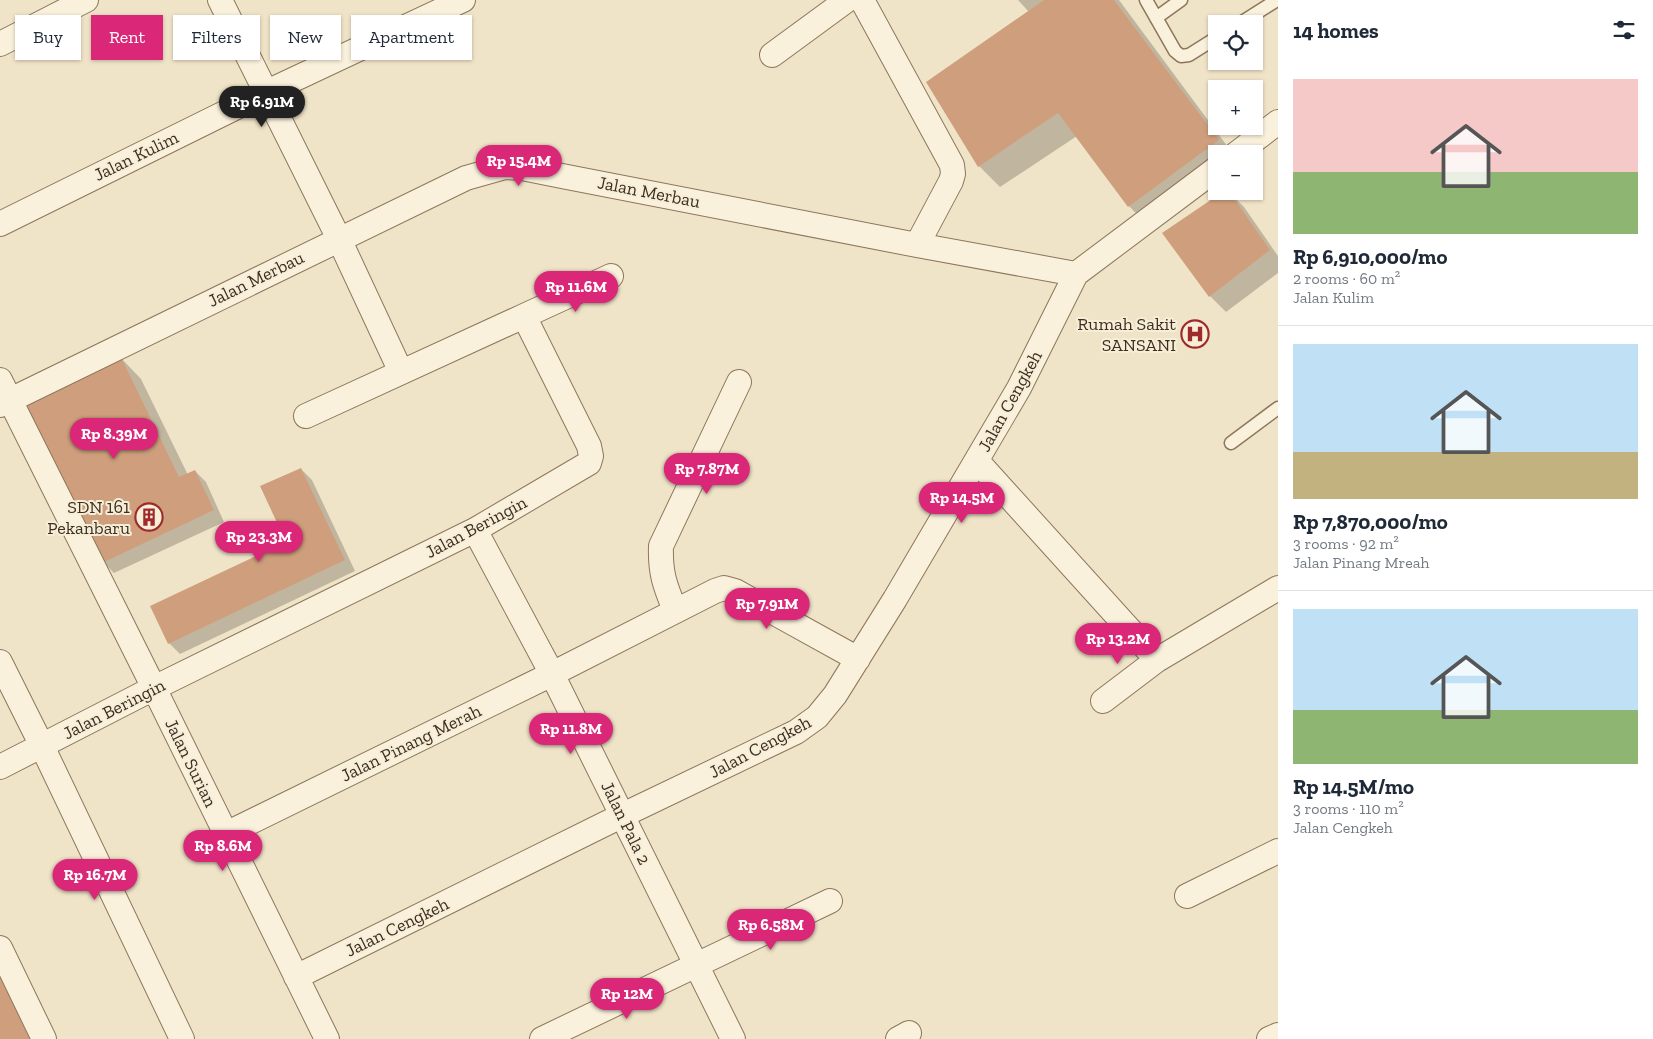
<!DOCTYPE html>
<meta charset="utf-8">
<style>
body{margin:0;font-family:"Zilla Slab",serif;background:#f6f6f7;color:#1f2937;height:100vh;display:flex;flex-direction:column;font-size:19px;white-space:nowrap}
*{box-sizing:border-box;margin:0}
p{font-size:16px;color:#747a83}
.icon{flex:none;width:28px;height:28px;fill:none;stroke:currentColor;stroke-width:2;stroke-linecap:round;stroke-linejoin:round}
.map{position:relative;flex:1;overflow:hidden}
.panel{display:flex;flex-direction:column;background:#fff;width:375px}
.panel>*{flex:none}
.top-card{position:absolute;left:15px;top:15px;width:475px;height:45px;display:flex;gap:10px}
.tools{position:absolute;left:1208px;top:15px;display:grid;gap:10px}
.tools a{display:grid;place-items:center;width:55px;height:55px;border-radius:0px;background:#fff;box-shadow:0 1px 4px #0004;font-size:25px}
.price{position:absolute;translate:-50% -42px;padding:0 11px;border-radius:18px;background:#db2777;color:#fff;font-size:16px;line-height:32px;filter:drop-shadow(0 1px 2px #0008)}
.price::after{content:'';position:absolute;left:50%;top:30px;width:15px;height:11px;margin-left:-8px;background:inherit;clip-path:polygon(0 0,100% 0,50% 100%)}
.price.active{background:#222;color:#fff}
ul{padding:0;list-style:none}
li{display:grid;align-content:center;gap:10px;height:265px;padding:0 15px}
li+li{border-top:1px solid #e0e1e3}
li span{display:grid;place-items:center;height:155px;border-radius:0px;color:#555}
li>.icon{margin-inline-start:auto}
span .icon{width:90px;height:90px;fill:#fffc;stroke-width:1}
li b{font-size:21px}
h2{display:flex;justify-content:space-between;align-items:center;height:60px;padding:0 15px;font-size:21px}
.chip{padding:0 18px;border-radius:0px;background:#fff;box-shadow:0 1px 4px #0004;font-size:18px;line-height:45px}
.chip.active{background:#db2777;color:#fff}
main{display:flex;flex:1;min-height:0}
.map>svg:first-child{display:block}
.shadow{fill:#0003}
.building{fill:#cf9f7d}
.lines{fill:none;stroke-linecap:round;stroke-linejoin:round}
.service-casing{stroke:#8d765c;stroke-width:15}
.minor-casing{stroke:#8d765c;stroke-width:26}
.service{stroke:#faf1dc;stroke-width:12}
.minor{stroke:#faf1dc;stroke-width:24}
.labels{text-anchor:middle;stroke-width:4;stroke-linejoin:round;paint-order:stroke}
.street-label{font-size:18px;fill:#3d2e20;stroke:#f7eed8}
.poi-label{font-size:18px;fill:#3d2e20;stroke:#f7eed8;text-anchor:end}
</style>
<main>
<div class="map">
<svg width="1278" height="1039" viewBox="0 0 1278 1039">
<rect width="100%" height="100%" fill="#f0e4c8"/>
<path class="shadow" d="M1018,0H1119L1233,154H1216V180L1150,228L1129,206L1077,136L1000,187L979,166L1029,12Z
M1228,191L1244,207L1278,256V273L1226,312L1210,296Z
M120,357L141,379L188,475L195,471L206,482L224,522L114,573L103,562Z
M301,469L312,480L355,571L180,654L169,643L288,542Z"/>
<path class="building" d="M1044,0H1114L1219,140L1128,207L1058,113L978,167L926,82Z
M1224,191H1229L1270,250L1209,297L1162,233Z
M120,355L179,477L195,470L214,510L102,563L23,401Z
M301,468L345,560L168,644L150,606L286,542L260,486Z
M0,969L35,1039H0Z"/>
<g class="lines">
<g class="service-casing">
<path id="service" d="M1146,0L1175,51L1181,56L1189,55L1216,38
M1156,18L1181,0
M1239,24L1277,0
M1231,443L1278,408"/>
</g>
<g class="minor-casing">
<path id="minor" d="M220,0L339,239L401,372
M862,0L952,165L953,174L951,181L917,245
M0,44L86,0
M772,55L847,0
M1236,154L1278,122
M0,224L265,93L463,0
M524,316L611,276
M0,380L154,688L327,1039
M0,405L466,178L505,167L522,168L567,177L917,245L1076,274
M977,461L1157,660L1278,588
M475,530L552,674L733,1039
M675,610C665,586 660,573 661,546L739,382
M0,662L42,746L182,1039
M1103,701L1157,660
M0,767L154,688L475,530L589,463L591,456L589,446L524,316L306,416
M226,834L552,674L715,591L724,588L735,591L858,659
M1187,896L1278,851
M0,948L44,1039
M296,977L623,815L796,732L817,717L835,695L895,599L1019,388L1076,274L1216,169
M542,1039L830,901
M898,1039L909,1033
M1269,1039L1278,1035"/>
</g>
<use href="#service" class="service"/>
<use href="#minor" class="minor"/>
</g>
<defs>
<g id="hospital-ring" transform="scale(1.4375)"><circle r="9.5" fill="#f7eed8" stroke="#9e2a2b" stroke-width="1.5"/><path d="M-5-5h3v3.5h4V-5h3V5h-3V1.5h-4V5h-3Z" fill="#9e2a2b"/></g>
<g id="building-ring" transform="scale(1.4375)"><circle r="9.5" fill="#f7eed8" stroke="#9e2a2b" stroke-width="1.5"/><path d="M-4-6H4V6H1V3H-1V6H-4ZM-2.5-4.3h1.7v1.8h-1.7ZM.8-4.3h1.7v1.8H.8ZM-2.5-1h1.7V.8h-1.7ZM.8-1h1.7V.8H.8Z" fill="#9e2a2b"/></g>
</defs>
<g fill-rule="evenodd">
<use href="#hospital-ring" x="1195" y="334"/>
<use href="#building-ring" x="149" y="517"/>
</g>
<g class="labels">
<g class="street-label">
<text transform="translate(136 156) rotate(-26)" y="6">Jalan Kulim</text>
<text transform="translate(649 192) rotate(11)" y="6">Jalan Merbau</text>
<text transform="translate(256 279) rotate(-26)" y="6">Jalan Merbau</text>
<text transform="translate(1010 401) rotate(-61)" y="6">Jalan Cengkeh</text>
<text transform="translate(476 527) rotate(-28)" y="6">Jalan Beringin</text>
<text transform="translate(114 709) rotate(-27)" y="6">Jalan Beringin</text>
<text transform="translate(411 743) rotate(-26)" y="6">Jalan Pinang Merah</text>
<text transform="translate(760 747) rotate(-28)" y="6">Jalan Cengkeh</text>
<text transform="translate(191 763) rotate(64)" y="6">Jalan Surian</text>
<text transform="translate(626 823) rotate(64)" y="6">Jalan Pala 2</text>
<text transform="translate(397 927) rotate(-26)" y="6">Jalan Cengkeh</text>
</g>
<g class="poi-label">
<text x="1176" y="330">Rumah Sakit<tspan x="1176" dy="21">SANSANI</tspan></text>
<text x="130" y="513">SDN 161<tspan x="130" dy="21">Pekanbaru</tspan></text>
</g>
</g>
</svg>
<div class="tools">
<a><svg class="icon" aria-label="locate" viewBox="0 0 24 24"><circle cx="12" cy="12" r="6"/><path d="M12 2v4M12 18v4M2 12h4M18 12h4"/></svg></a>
<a>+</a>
<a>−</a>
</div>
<b class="price active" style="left:262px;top:128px">Rp 6.91M</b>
<b class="price" style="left:519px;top:187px">Rp 15.4M</b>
<b class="price" style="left:576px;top:313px">Rp 11.6M</b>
<b class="price" style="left:114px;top:460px">Rp 8.39M</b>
<b class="price" style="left:707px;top:495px">Rp 7.87M</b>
<b class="price" style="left:962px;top:524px">Rp 14.5M</b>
<b class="price" style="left:259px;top:563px">Rp 23.3M</b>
<b class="price" style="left:767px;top:630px">Rp 7.91M</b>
<b class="price" style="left:1118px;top:665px">Rp 13.2M</b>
<b class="price" style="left:571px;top:755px">Rp 11.8M</b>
<b class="price" style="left:223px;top:872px">Rp 8.6M</b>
<b class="price" style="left:95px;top:901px">Rp 16.7M</b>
<b class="price" style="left:771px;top:951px">Rp 6.58M</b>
<b class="price" style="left:627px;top:1020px">Rp 12M</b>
<div class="top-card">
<a class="chip">Buy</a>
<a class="chip active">Rent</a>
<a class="chip">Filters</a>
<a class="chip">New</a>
<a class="chip">Apartment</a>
</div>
</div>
<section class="panel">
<h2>14 homes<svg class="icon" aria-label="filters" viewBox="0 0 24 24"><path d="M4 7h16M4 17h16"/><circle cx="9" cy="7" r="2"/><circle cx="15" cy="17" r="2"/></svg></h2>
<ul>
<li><span style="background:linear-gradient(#f6c9c9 60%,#8fb573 0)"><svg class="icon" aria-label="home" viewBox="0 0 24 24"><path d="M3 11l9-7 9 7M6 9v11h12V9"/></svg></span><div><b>Rp 6,910,000/mo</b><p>2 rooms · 60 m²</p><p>Jalan Kulim</p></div></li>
<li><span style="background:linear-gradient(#bfe0f5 70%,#c2b280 0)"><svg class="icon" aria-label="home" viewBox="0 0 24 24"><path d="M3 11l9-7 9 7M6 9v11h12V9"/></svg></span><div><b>Rp 7,870,000/mo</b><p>3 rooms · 92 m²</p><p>Jalan Pinang Mreah</p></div></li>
<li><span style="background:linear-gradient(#bfe0f5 65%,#8fb573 0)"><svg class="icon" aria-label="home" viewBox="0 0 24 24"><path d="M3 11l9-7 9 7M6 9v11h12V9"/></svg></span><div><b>Rp 14.5M/mo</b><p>3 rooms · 110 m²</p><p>Jalan Cengkeh</p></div></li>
</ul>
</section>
</main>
